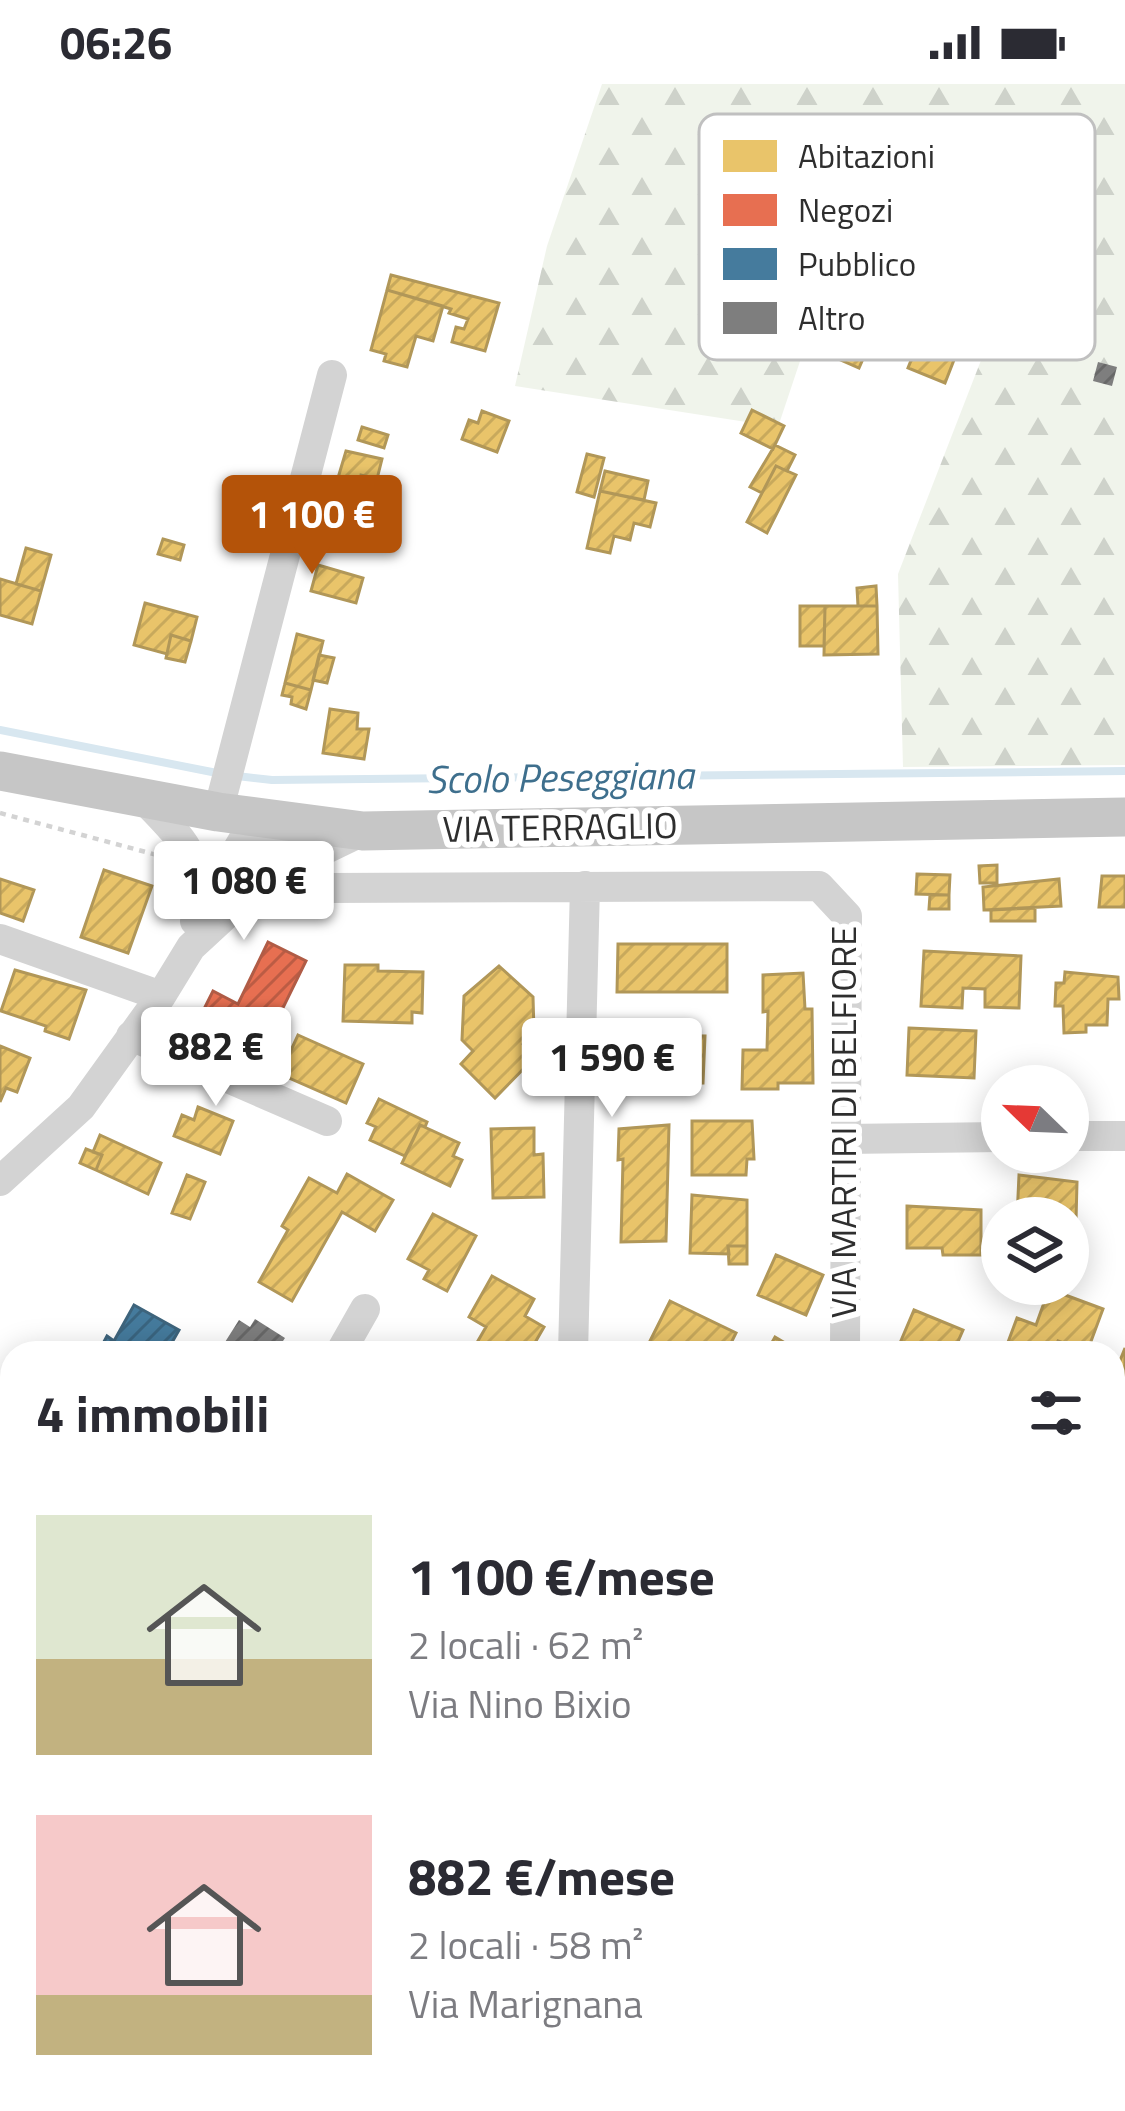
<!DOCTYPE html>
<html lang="it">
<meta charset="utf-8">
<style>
body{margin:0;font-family:"Titillium Web",sans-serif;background:#f7f7f7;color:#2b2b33;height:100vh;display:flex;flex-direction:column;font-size:45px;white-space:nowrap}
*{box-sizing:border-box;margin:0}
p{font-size:39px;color:#7c7c81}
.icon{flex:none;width:66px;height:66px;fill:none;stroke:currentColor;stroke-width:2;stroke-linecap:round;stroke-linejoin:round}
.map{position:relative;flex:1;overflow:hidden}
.side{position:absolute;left:0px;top:1257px;width:1125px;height:771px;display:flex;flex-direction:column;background:#fff;border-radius:36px 36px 0 0;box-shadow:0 6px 30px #0003}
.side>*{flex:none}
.needle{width:78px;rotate:293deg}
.fabs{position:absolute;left:981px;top:981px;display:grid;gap:24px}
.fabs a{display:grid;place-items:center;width:108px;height:108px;border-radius:50%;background:#fff;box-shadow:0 6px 30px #0003;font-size:60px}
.price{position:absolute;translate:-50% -102px;padding:0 27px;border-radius:12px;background:#fff;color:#222;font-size:39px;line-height:78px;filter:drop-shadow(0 3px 6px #0008)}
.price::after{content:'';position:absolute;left:50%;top:72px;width:36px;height:27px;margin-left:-18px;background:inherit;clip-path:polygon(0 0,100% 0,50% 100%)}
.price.on{background:#b45309;color:#fff}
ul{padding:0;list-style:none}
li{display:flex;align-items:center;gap:36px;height:300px;padding:0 36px}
li span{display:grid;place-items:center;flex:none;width:336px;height:240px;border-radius:0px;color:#555}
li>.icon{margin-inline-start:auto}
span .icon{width:144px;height:144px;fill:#fffc;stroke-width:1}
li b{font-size:51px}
h2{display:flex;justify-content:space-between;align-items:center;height:144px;padding:0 36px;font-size:51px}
.status{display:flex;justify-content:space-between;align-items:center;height:84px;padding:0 60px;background:#fff;direction:ltr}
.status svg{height:33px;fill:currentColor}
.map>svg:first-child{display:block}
.forest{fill:url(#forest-firs)}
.water{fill:url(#water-waves)}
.homes{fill:url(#homes-hatch);stroke:#b19758;stroke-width:3}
.shops{fill:url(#shops-hatch);stroke:#b05c46;stroke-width:3}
.public{fill:url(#public-hatch);stroke:#3e647c;stroke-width:3}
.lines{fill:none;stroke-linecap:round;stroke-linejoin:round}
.stream{stroke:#d8e7f0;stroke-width:8}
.building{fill:url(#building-hatch)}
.path{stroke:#d3d3d3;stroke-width:4.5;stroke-dasharray:6 6;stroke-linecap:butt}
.minor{stroke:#d3d3d3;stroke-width:30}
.major{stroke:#c6c6c6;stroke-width:39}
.labels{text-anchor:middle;stroke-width:12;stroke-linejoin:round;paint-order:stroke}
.street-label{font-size:36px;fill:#2e2e2e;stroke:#fff}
.water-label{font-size:39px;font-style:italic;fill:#3e6f8d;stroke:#fff}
.key{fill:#fff;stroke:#c0c0c0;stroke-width:3}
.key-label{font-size:33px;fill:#2e2e2e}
</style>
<div class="status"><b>06:26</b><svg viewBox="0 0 49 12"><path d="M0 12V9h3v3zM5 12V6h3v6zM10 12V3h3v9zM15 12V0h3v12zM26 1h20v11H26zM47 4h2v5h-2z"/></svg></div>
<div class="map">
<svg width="1125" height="2027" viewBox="0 0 1125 2027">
<defs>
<pattern id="forest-firs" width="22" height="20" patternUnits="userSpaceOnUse" patternTransform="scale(3)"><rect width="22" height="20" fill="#f0f4eb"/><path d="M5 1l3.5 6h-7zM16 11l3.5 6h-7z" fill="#ced2ca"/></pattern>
<pattern id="water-waves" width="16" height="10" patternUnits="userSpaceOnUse" patternTransform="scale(3)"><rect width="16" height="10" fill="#d8e7f0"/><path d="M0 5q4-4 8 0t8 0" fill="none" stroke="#bac6ce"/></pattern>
<pattern id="homes-hatch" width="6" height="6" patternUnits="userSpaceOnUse" patternTransform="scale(3)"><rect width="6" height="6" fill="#e9c46a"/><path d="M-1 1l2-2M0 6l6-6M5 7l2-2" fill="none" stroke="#c8a95c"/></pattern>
<pattern id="shops-hatch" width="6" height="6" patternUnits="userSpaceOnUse" patternTransform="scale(3)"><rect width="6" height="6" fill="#e76f51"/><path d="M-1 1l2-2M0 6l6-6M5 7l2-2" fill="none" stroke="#bc5c44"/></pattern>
<pattern id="public-hatch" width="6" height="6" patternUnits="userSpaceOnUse" patternTransform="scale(3)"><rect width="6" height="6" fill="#457b9d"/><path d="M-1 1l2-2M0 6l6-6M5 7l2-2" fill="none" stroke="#3a6580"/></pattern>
<pattern id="building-hatch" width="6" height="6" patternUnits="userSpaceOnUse" patternTransform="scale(3)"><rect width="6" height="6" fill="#7e7e7e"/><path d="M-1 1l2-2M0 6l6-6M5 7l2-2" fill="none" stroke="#686868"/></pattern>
</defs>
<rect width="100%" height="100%" fill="#fff"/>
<path class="forest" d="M602,0H1125V681L903,683L898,490L1039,127L873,59L778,343L515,302L547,162Z"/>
<path class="water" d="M1125,1836V1968L1113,1991V1863Z"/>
<path class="homes" d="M391,191L499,219L485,267L452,258L456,243L464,245L468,235L449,229L451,225L387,206Z
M387,206L443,222L433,257L416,252L407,283L384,277L386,270L371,266Z
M838,230L876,245L859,284L818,266Z
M934,231L966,245L945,299L908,284L924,244L928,246Z
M752,326L784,342L773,365L741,349Z
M482,327L509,337L497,368L462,355L469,336L478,339Z
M362,343L388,351L384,364L358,356Z
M775,361L795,371L787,387L776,382L762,409L750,403Z
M346,367L382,375L377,395L361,391L357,410L335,404Z
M587,370L604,374L594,413L577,408Z
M776,382L796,391L767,449L747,438Z
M605,387L648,397L644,416L600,407Z
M600,407L656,419L650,443L634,439L630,456L614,452L610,469L587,464Z
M163,455L184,461L180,476L158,470Z
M26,464L51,471L41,507L16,500Z
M318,481L363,494L356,519L311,507Z
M0,495L41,507L32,540L0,531Z
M876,502L877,522H858L857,504Z
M145,519L197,533L191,557L171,551L167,570L134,561Z
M800,522H825L824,562H800Z
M825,522H877L878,570L824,571Z
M297,550L323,557L311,606L285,599Z
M171,551L191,557L185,578L166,574Z
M319,571L334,574L327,599L313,596Z
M285,599L311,606L306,625L291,620L292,613L282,611Z
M330,625L358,629L357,645H369L364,675L323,669Z
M997,781V799H980L979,782Z
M104,786L152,802L128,869L81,853Z
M917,790L950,791L949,811L916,810Z
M1102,792H1125V823H1099Z
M0,795L34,806L23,837L0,829Z
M1059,795L1061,822L984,826L983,803Z
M930,811H949V825H929Z
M1035,824V837H991V826Z
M618,860H727V908H617Z
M924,867L1021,872L1019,924L985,923V905L963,904L962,924L921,922Z
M345,881H378V887L423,888L422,929L412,928V939L343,937Z
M499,882L533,913L534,947L523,960L536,972L495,1014L461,980L473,967L462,956L464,912Z
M15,886L86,906L69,955L45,947L46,942L1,927Z
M1065,888L1118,893L1119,915H1108L1107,941H1086V948L1064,949L1063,922H1055L1056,899H1064Z
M803,889L805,925H812L813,999H778V1005H742L743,966H767L768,927L763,928V891Z
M253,931L270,937L241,999L222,990Z
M909,944L976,947L974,994L907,991Z
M298,951L363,980L346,1019L280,990Z
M619,951L705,952L703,999L617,1001Z
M0,962L30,974L17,1008L6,1004L0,1018Z
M379,1015L427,1038L425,1043L420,1041L405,1072L370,1056L376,1043L367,1039Z
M198,1023L233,1037L220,1070L174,1052L182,1031L194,1036Z
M692,1037H752L754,1075H747L746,1091H692Z
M420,1041L459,1059L453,1072L462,1076L450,1102L402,1079Z
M669,1041L666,1157L621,1158L623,1075L618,1076L619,1045Z
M534,1044V1071L543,1070L544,1113L493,1114L491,1045Z
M100,1051L161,1079L148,1110L96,1086L102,1071L93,1068Z
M86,1065L102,1071L96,1086L80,1079Z
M347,1090L393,1116L375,1147L342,1128L292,1217L259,1198L288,1146L282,1142L309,1094L337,1109Z
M187,1091L205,1098L190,1135L172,1129Z
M1019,1091L1077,1098L1076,1137L1017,1134Z
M692,1111L747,1116V1162H728L729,1170L690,1169Z
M907,1122L981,1126V1171H943L942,1164H907Z
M433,1130L476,1152L447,1207L424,1195L429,1186L408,1175Z
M728,1162H747V1180H729Z
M776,1171L823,1191L806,1231L758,1211Z
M492,1192L534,1215L525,1232L544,1243L529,1269H488L475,1262L486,1243L469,1233Z
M1049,1205L1103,1225L1087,1268L1058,1257L1053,1269H1004L1017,1234L1036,1241Z
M670,1217L736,1249L726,1269H665L649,1259Z
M914,1226L963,1246L953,1269L897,1266Z
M775,1253L802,1269H766Z
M1125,1264V1326L1113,1321V1294Z
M1113,1386L1125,1392L1113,1425Z
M1125,1542V1573L1119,1575L1113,1547Z
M1113,1623L1125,1631V1674L1113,1666Z
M135,2016H181L175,2027H155Z
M563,2016H573L593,2027L598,2018L615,2027H543L547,2020L558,2026Z
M851,2016H920L914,2027L906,2024L904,2027H860L848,2021Z"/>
<path class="shops" d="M268,858L306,877L275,940L253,931L222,990L181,971L213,907L238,920Z"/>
<path class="public" d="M134,1221L179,1246L166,1269H98L107,1252L114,1257Z
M0,1448L12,1453L10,1531H0Z"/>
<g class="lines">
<path class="stream" d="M0,646L222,690
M237,692L272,696L1125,687"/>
</g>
<path class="building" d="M1098,278L1117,283L1112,302L1093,297Z
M255,1235L285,1254L275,1269L220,1266L239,1236L250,1243Z"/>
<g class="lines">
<path class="path" d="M0,729L157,771"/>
<path class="minor" d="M144,715C182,756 206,773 196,833
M218,728L332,291
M257,808L326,804L819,802L847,832L845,1269
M195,837L245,753L267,736L278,764L260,803
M0,855L161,912
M131,952L327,1037
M1068,1052H1125
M844,1055L1002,1053
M0,1097L81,1023L161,912L191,863L230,827L303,776L363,747
M340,1269L365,1225
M573,1269L585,802
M1113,1486L1125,1460
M0,1664L12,1669
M0,1866L12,1844
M718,2016L740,2027
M239,2027L245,2016
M490,2027L496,2016"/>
<path class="major" d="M0,687L218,728L363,747L1125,733"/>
</g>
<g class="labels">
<g class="street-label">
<text transform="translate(560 743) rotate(-1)" y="13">VIA TERRAGLIO</text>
<text transform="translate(843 1038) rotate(-90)" y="13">VIA MARTIRI DI BELFIORE</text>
</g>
<g class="water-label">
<text transform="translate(560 693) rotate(-1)" y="14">Scolo Peseggiana</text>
</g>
</g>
<rect x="699" y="30" width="396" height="246" rx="18" class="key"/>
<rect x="723" y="56" width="54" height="32" fill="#e9c46a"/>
<rect x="723" y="110" width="54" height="32" fill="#e76f51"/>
<rect x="723" y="164" width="54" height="32" fill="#457b9d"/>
<rect x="723" y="218" width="54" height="32" fill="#7e7e7e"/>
<g class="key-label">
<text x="798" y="84">Abitazioni</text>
<text x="798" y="138">Negozi</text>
<text x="798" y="192">Pubblico</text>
<text x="798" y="246">Altro</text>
</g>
</svg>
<div class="fabs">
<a><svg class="needle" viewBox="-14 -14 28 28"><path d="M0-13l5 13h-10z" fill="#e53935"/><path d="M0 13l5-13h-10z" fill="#7c7c81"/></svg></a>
<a><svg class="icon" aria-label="layers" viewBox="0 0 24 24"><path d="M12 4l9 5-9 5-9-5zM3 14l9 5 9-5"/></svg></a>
</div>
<b class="price on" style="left:312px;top:493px">1 100 €</b>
<b class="price" style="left:244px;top:859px">1 080 €</b>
<b class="price" style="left:216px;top:1025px">882 €</b>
<b class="price" style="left:612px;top:1036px">1 590 €</b>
<section class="side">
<h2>4 immobili<svg class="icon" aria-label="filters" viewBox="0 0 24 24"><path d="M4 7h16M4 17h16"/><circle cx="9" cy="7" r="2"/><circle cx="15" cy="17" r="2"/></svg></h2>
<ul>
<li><span style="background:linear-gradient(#dfe7d0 60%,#c2b280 0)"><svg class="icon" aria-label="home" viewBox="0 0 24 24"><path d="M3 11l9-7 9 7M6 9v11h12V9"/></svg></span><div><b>1 100 €/mese</b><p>2 locali · 62 m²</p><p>Via Nino Bixio</p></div></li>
<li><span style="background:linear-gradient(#f6c9c9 75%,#c2b280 0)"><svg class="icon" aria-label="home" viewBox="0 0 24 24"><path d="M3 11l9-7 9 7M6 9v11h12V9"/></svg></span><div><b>882 €/mese</b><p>2 locali · 58 m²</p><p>Via Marignana</p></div></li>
</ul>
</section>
</div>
